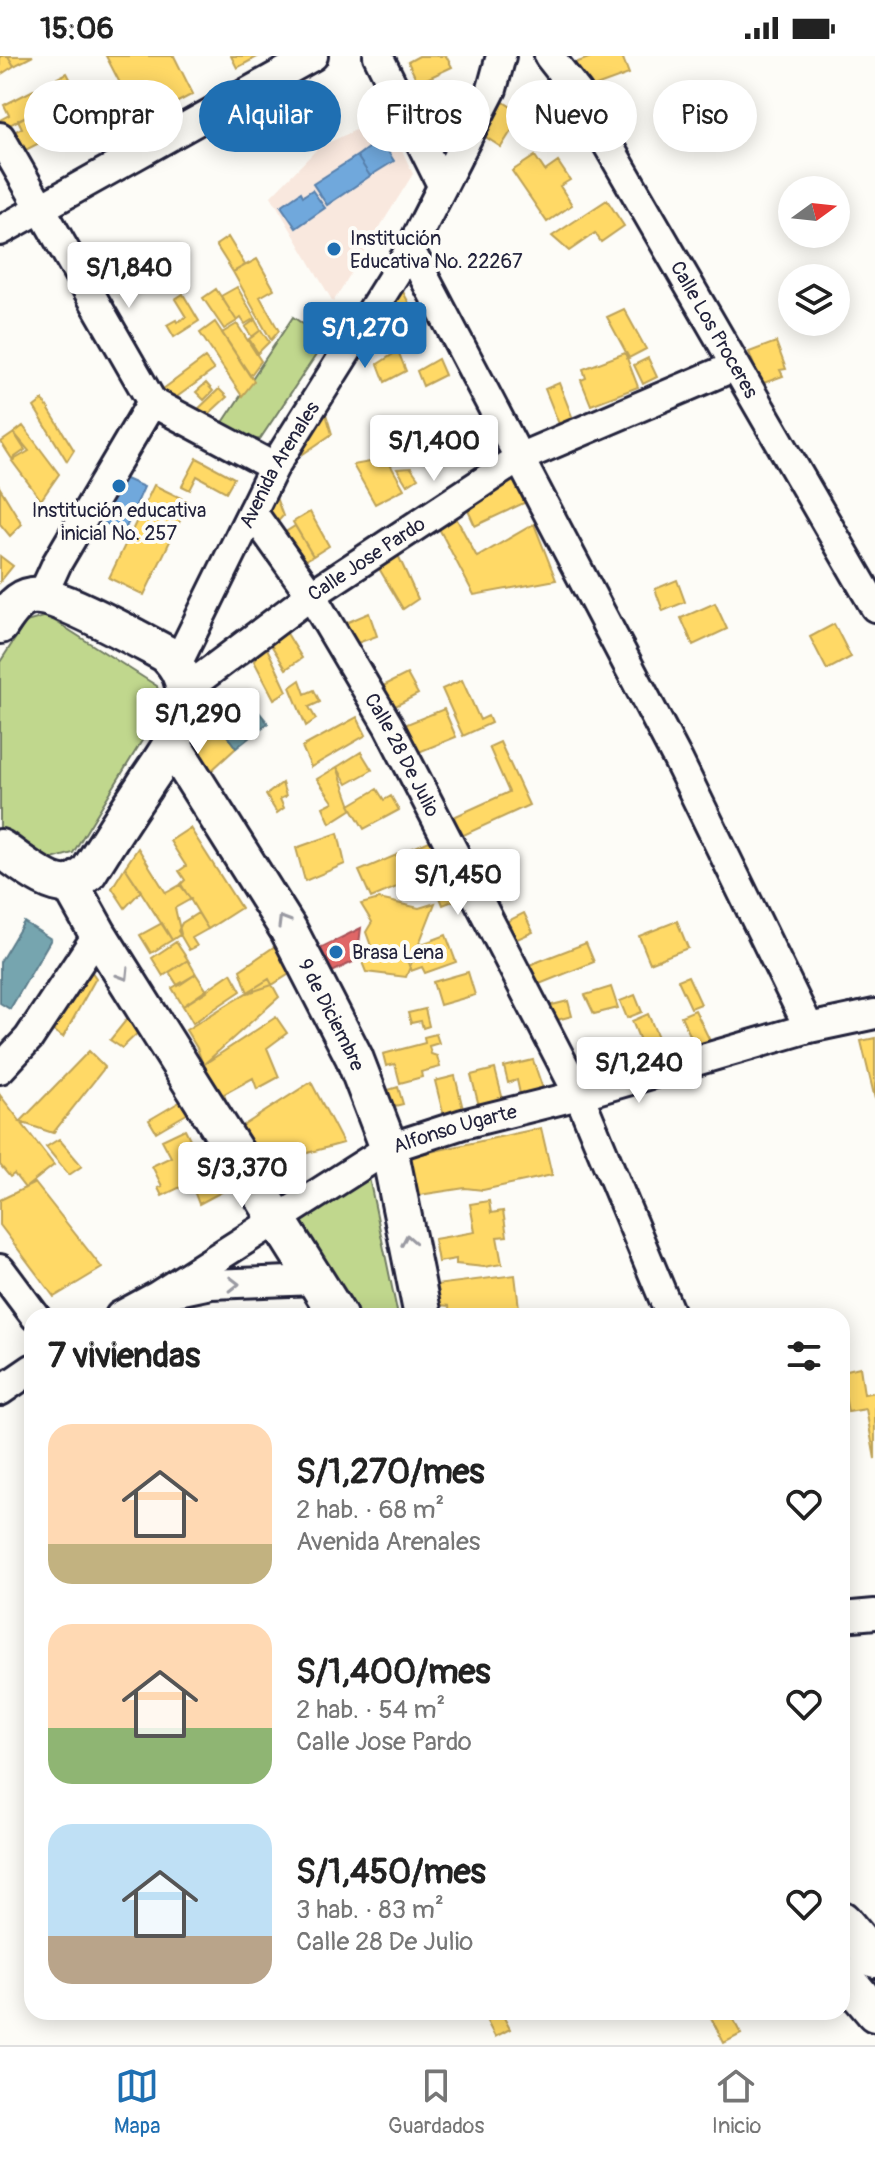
<!DOCTYPE html>
<html lang="es">
<meta charset="utf-8">
<style>
body{margin:0;font-family:Pangolin,sans-serif;background:#f2f2f2;color:#222;height:100vh;display:flex;flex-direction:column;font-size:30px;white-space:nowrap}
*{box-sizing:border-box;margin:0}
p{font-size:26px;color:#767676}
.icon{flex:none;width:44px;height:44px;fill:none;stroke:currentColor;stroke-width:2;stroke-linecap:round;stroke-linejoin:round}
.map{position:relative;flex:1;overflow:hidden}
.details{position:absolute;left:24px;top:1252px;width:826px;height:712px;display:flex;flex-direction:column;background:#fff;border-radius:24px;box-shadow:0 4px 20px #0003}
.details>*{flex:none}
.banner{position:absolute;left:24px;top:24px;width:828px;height:72px;display:flex;gap:16px}
.needle{width:52px;rotate:75deg}
.tools{position:absolute;left:778px;top:120px;display:grid;gap:16px}
.tools a{display:grid;place-items:center;width:72px;height:72px;border-radius:50%;background:#fff;box-shadow:0 4px 20px #0003;font-size:40px}
.price{position:absolute;translate:-50% -68px;padding:0 18px;border-radius:8px;background:#fff;color:#222;font-size:26px;line-height:52px;filter:drop-shadow(0 2px 4px #0008)}
.price::after{content:'';position:absolute;left:50%;top:48px;width:24px;height:18px;margin-left:-12px;background:inherit;clip-path:polygon(0 0,100% 0,50% 100%)}
.price.selected{background:#1f6fb2;color:#fff}
ul{padding:0;list-style:none}
li{display:flex;align-items:center;gap:24px;height:200px;padding:0 24px}
li span{display:grid;place-items:center;flex:none;width:224px;height:160px;border-radius:24px;color:#555}
li>.icon{margin-inline-start:auto}
span .icon{width:96px;height:96px;fill:#fffc;stroke-width:1}
li b{font-size:34px}
h2{display:flex;justify-content:space-between;align-items:center;height:96px;padding:0 24px;font-size:34px}
.pill{padding:0 28px;border-radius:36px;background:#fff;box-shadow:0 4px 20px #0003;font-size:28px;line-height:72px}
.pill.selected{background:#1f6fb2;color:#fff}
.status{display:flex;justify-content:space-between;align-items:center;height:56px;padding:0 40px;background:#fff;direction:ltr}
.status svg{height:22px;fill:currentColor}
.tabs{display:flex;justify-content:space-around;align-items:center;height:112px;border-top:2px solid #e0e0e0;background:#fff;font-size:22px;color:#767676}
.tabs a{display:grid;justify-items:center;gap:4px}
.tabs .selected{color:#1f6fb2}
.map>svg:first-child{display:block}
.built{fill:#f9e8de}
.green{fill:#c0d78d;stroke:#717c64;stroke-width:2}
.homes{fill:#ffd966;stroke:#bda259;stroke-width:2}
.shops{fill:#e06666;stroke:#a75259;stroke-width:2}
.schools{fill:#6fa8dc;stroke:#5880ac;stroke-width:2}
.public{fill:#76a5af;stroke:#5d7e8c;stroke-width:2}
.lines{fill:none;stroke-linecap:round;stroke-linejoin:round}
.minor-casing{stroke:#22223b;stroke-width:34}
.major-casing{stroke:#22223b;stroke-width:42}
.minor{stroke:#fdfcf7;stroke-width:28}
.major{stroke:#fdfcf7;stroke-width:36}
.oneway{stroke:#9a9aa2}
.poi-dot{fill:#1f6fb2;stroke:#fdfcf7;stroke-width:3}
.labels{text-anchor:middle;stroke-width:8;stroke-linejoin:round;paint-order:stroke}
.poi-label{font-size:20px;fill:#22223b;stroke:#fdfcf7;text-anchor:start}
.street-label{font-size:20px;fill:#22223b;stroke:#fdfcf7}
</style>
<div class="status"><b>15:06</b><svg viewBox="0 0 49 12"><path d="M0 12V9h3v3zM5 12V6h3v6zM10 12V3h3v9zM15 12V0h3v12zM26 1h20v11H26zM47 4h2v5h-2z"/></svg></div>
<div class="map">
<svg width="875" height="1989" viewBox="0 0 875 1989">
<rect width="100%" height="100%" fill="#fdfcf7"/>
<filter id="ink" filterUnits="userSpaceOnUse"><feTurbulence type="fractalNoise" baseFrequency=".0125" numOctaves="2"/><feDisplacementMap in="SourceGraphic" scale="16" xChannelSelector="R" yChannelSelector="G"/><feConvolveMatrix kernelMatrix="1 2 1 2 8 2 1 2 1" color-interpolation-filters="sRGB"/></filter>
<g filter="url(#ink)">
<path class="built" d="M386,60L413,118L333,246L271,140L319,91Z"/>
<path class="green" d="M293,261L326,284L260,383L236,384L216,377Z
M47,560L157,630L162,652L73,797L49,804L0,773V606L26,566Z
M368,1117L398,1260H360L300,1166Z"/>
<path class="homes" d="M0,0H8L14,10L0,19Z
M8,0H33L14,10Z
M106,0H174L193,38L140,66Z
M231,0H259L237,12Z
M419,0H446L452,11L418,27L408,6Z
M594,0H622L629,18L585,34L575,7Z
M67,17L76,34L4,72L0,64L9,59L4,49Z
M499,43L522,58L501,91L478,76Z
M431,44L441,54L425,71L415,61Z
M53,46L61,62L74,55L80,66L18,98L8,79L22,72L18,64Z
M535,100L545,115L558,106L570,124L560,130L572,149L547,166L512,115Z
M607,144L624,170L601,186L595,177L569,195L552,180Z
M228,181L245,209L233,216L216,189Z
M257,203L274,233L260,241L279,275L271,284L233,216Z
M396,222L415,259L369,293L360,282L389,256L379,246Z
M237,231L255,262L245,268L241,262L237,265L221,240Z
M216,233L237,265L224,273L203,242Z
M183,238L199,265L174,281L167,269L176,264L177,266L186,261L175,243Z
M624,253L646,293L629,302L607,261Z
M255,264L261,274L252,281L245,271Z
M215,266L254,325L242,340L200,277Z
M237,268L261,305L250,320L222,277Z
M261,274L269,286L258,297L249,283Z
M776,286L786,313L780,314L783,320L761,328L749,296Z
M398,295L406,315L385,326L378,308Z
M625,297L638,331L591,349L581,324L586,322L583,313Z
M205,302L214,314L174,343L163,333Z
M648,302L657,321L643,328L634,309Z
M438,303L445,319L423,330L417,315Z
M206,327L213,335L204,344L196,336Z
M559,327L573,363L559,368L545,333Z
M219,333L227,341L201,365L194,357Z
M43,344L74,394L67,405L34,351Z
M326,358L332,378L303,398L295,389L307,371Z
M420,365L431,390L404,403L392,378Z
M23,370L59,418L41,444L12,405L29,395L14,377Z
M14,377L25,394L12,403L1,386Z
M197,402L234,422L226,436L197,420L190,434L182,430Z
M387,403L404,433L375,448L353,409Z
M411,412L418,422L407,429L397,413Z
M514,419L526,446L475,470L466,450Z
M154,429L189,446L144,539L109,522Z
M272,431L283,460L271,473L259,450Z
M0,432L22,468L10,480L0,468Z
M310,456L329,490L313,500L293,466Z
M454,458L477,501L534,468L556,524L474,539L435,465Z
M295,470L313,500L294,511L276,482Z
M393,488L418,543L403,553L374,504Z
M0,500L13,510L0,526Z
M677,524L685,546L663,555L655,533Z
M715,547L727,573L693,589L681,562Z
M369,557L377,580L352,589L341,569Z
M280,566L302,602L286,613L268,584Z
M834,568L851,601L827,614L810,581Z
M265,588L287,635L274,643L254,605Z
M407,618L418,638L390,653L379,632Z
M300,624L305,638L314,634L320,646L309,651L316,663L306,670L290,631Z
M462,624L480,664L488,660L491,667L463,680L442,633Z
M444,653L456,681L409,700L397,672Z
M357,661L366,679L311,711L302,691Z
M201,664L223,674L236,692L212,714L199,701L192,683Z
M500,686L529,749L455,783L447,764L509,736L489,691Z
M361,696L372,714L347,728L337,711Z
M337,711L352,753L330,767L323,751L333,746L317,723Z
M282,727L286,740L280,743L284,752L277,757L266,739Z
M377,733L384,744L391,740L399,754L364,773L350,749Z
M190,772L241,852L208,873L181,828L185,824L179,815L186,810L170,785Z
M338,777L345,808L305,825L296,792Z
M434,783L440,801L425,808L430,817L371,842L359,815Z
M138,792L166,837L180,829L191,843L175,852L181,878L172,884L125,811Z
M448,808L463,841L443,849L430,817Z
M125,811L141,835L125,852L112,832Z
M379,843L419,852L435,847L406,921L366,916L358,896L371,890L366,876L372,866L361,848Z
M198,857L208,873L192,882L197,890L189,894L178,875L182,867Z
M524,857L533,876L506,888L498,870Z
M677,865L688,892L650,907L639,880Z
M162,867L172,884L151,897L140,879Z
M446,879L456,906L425,917L422,911L411,915L406,901L418,896L416,890Z
M176,886L188,904L163,920L152,902Z
M281,886L294,915L272,929L248,937L240,914Z
M586,887L594,906L532,931L519,913Z
M188,904L196,918L178,930L169,916Z
M87,909L96,922L63,981L50,973Z
M468,916L475,939L440,949L433,926Z
M231,917L241,935L193,967L183,950Z
M196,918L207,935L183,950L172,932Z
M688,920L701,948L691,952L678,924Z
M269,923L279,941L203,1009L197,992L186,974Z
M611,931L618,952L594,958L585,939Z
M635,939L642,956L627,962L620,945Z
M568,945L572,960L553,965L548,950Z
M425,953L429,970L423,972L421,965L411,967L408,957Z
M695,954L713,991L698,996L681,960Z
M648,958L666,1000L649,1007L632,965Z
M276,961L287,977L267,992L279,1021L257,1033L253,1022L224,1038L228,1053L213,1029L203,1009Z
M127,963L143,972L122,992L110,984Z
M436,978L439,987L429,990L431,998L437,1000L440,1011L421,1016L422,1021L400,1027L395,1008L386,1010L383,998L425,987L424,981Z
M875,982V1043L861,985Z
M89,995L105,1011L53,1077L20,1066Z
M533,1004L543,1033L520,1038L517,1024L508,1027L504,1011Z
M495,1013L503,1044L479,1050L471,1019Z
M455,1020L463,1053L443,1057L435,1025Z
M311,1026L343,1087L264,1109L241,1071Z
M398,1031L403,1048L387,1052L382,1036Z
M0,1039L54,1109L25,1132L14,1118L10,1121L0,1109Z
M183,1044L190,1056L156,1076L149,1064Z
M541,1072L552,1119L483,1134L465,1132L406,1141L407,1101Z
M185,1073L193,1089L198,1087L212,1116L162,1140L158,1132L162,1130L152,1110L171,1101L162,1084Z
M59,1083L82,1110L69,1119L46,1091Z
M222,1119L229,1132L199,1148L194,1135Z
M35,1127L102,1212L54,1241L0,1169V1144Z
M489,1145L491,1157L503,1155L507,1180L497,1181L502,1208L484,1211L456,1208V1203L438,1206L434,1183L475,1176L470,1148Z
M515,1219L520,1260H450L449,1250L440,1249L435,1229Z
M860,1311L864,1338L875,1336V1403L866,1353L848,1356L842,1323V1315Z
M482,1956H501L510,1973L495,1981Z
M708,1956H729L741,1978L724,1987Z"/>
<path class="shops" d="M361,872L357,904L326,919L314,895Z"/>
<path class="schools" d="M380,83L394,105L370,120L357,100Z
M357,100L370,120L327,149L313,128Z
M312,134L325,152L296,172L281,150L301,136L303,140Z
M112,417L144,431L124,476L93,462Z"/>
<path class="public" d="M254,650L268,667L236,692L223,674Z
M24,866L51,883L10,953L0,947V906Z"/>
<g class="lines">
<g class="minor-casing">
<g id="minor">
<path d="M378,0L442,129"/>
<path id="s1" d="M549,0L578,37L875,551"/>
<path d="M0,81L152,346L274,411"/>
<path d="M0,175L313,0"/>
<path d="M410,194L678,704L809,972"/>
<path id="s2" d="M252,456L311,539L388,669L579,1039L671,1260"/>
<path d="M42,540L57,507L152,346"/>
<path id="s3" d="M177,608L274,411L410,194L492,33L501,0"/>
<path id="s4" d="M185,634L311,539L519,402L735,310"/>
<path d="M0,1013L29,982L98,878"/>
<path d="M0,1213L35,1260"/>
<path d="M173,1236L211,1228L316,1224"/>
<path id="s5" d="M120,1260L157,1240L389,1092L463,1068L579,1039L809,972L875,958"/>
<path d="M0,1335L32,1313"/>
<path d="M842,1561L875,1558"/>
</g>
</g>
<g class="major-casing">
<g id="major">
<path d="M0,569C8,557 17,542 32,540C55,536 141,585 166,598C180,611 187,629 185,649C183,679 158,708 143,732C124,760 106,788 88,817C83,820 78,825 72,827C51,834 17,803 0,792"/>
<path id="s6" d="M171,687L288,873L354,1001L389,1092L423,1260"/>
<path d="M70,828L98,878L338,1260"/>
<path d="M842,1864L875,1903"/>
<path d="M842,1918L875,1957"/>
</g>
</g>
<use href="#minor" class="minor"/>
<use href="#major" class="major"/>
</g>
<defs><path id="oneway-chevron" d="M-2-3.5L2.5 0L-2 3.5" fill="none" stroke-width="1.6" stroke-linecap="round" stroke-linejoin="round" transform="scale(2)"/></defs>
<g class="oneway">
<use href="#oneway-chevron" transform="translate(283 865) rotate(-121)"/>
<use href="#oneway-chevron" transform="translate(124 919) rotate(58)"/>
<use href="#oneway-chevron" transform="translate(408 1184) rotate(-101)"/>
<use href="#oneway-chevron" transform="translate(234 1228) rotate(-1)"/>
</g>
</g>
<g class="poi-dot">
<circle cx="334" cy="193" r="8"/>
<circle cx="119" cy="430" r="8"/>
<circle cx="336" cy="896" r="8"/>
</g>
<g class="labels">
<g class="poi-label">
<text x="350" y="189">Institución<tspan x="350" dy="23">Educativa No. 22267</tspan></text>
<text x="119" y="461" text-anchor="middle">Institución educativa<tspan x="119" dy="23">inicial No. 257</tspan></text>
<text x="352" y="903">Brasa Lena</text>
</g>
<g class="street-label">
<text dy="7" stroke="none"><textPath href="#s1" startOffset="320">Calle Los Proceres</textPath></text>
<text dy="7" stroke="none"><textPath href="#s3" startOffset="224">Avenida Arenales</textPath></text>
<text dy="7" stroke="none"><textPath href="#s4" startOffset="224">Calle Jose Pardo</textPath></text>
<text dy="7" stroke="none"><textPath href="#s2" startOffset="286">Calle 28 De Julio</textPath></text>
<text dy="7" stroke="none"><textPath href="#s6" startOffset="316">9 de Diciembre</textPath></text>
<text dy="7" stroke="none"><textPath href="#s5" startOffset="386">Alfonso Ugarte</textPath></text>
</g>
</g>
</svg>
<div class="tools">
<a><svg class="needle" viewBox="-14 -14 28 28"><path d="M0-13l5 13h-10z" fill="#e53935"/><path d="M0 13l5-13h-10z" fill="#767676"/></svg></a>
<a><svg class="icon" aria-label="layers" viewBox="0 0 24 24"><path d="M12 4l9 5-9 5-9-5zM3 14l9 5 9-5"/></svg></a>
</div>
<b class="price" style="left:129px;top:254px">S/1,840</b>
<b class="price selected" style="left:365px;top:314px">S/1,270</b>
<b class="price" style="left:434px;top:427px">S/1,400</b>
<b class="price" style="left:198px;top:700px">S/1,290</b>
<b class="price" style="left:458px;top:861px">S/1,450</b>
<b class="price" style="left:639px;top:1049px">S/1,240</b>
<b class="price" style="left:242px;top:1154px">S/3,370</b>
<div class="banner">
<a class="pill">Comprar</a>
<a class="pill selected">Alquilar</a>
<a class="pill">Filtros</a>
<a class="pill">Nuevo</a>
<a class="pill">Piso</a>
</div>
<section class="details">
<h2>7 viviendas<svg class="icon" aria-label="filters" viewBox="0 0 24 24"><path d="M4 7h16M4 17h16"/><circle cx="9" cy="7" r="2"/><circle cx="15" cy="17" r="2"/></svg></h2>
<ul>
<li><span style="background:linear-gradient(#ffd9b3 75%,#c2b280 0)"><svg class="icon" aria-label="home" viewBox="0 0 24 24"><path d="M3 11l9-7 9 7M6 9v11h12V9"/></svg></span><div><b>S/1,270/mes</b><p>2 hab. · 68 m²</p><p>Avenida Arenales</p></div><svg class="icon" aria-label="heart" viewBox="0 0 24 24"><path d="M12 20l-8-8c-3-5 5-10 8-4 3-6 11-1 8 4z"/></svg></li>
<li><span style="background:linear-gradient(#ffd9b3 65%,#8fb573 0)"><svg class="icon" aria-label="home" viewBox="0 0 24 24"><path d="M3 11l9-7 9 7M6 9v11h12V9"/></svg></span><div><b>S/1,400/mes</b><p>2 hab. · 54 m²</p><p>Calle Jose Pardo</p></div><svg class="icon" aria-label="heart" viewBox="0 0 24 24"><path d="M12 20l-8-8c-3-5 5-10 8-4 3-6 11-1 8 4z"/></svg></li>
<li><span style="background:linear-gradient(#bfe0f5 70%,#b9a48a 0)"><svg class="icon" aria-label="home" viewBox="0 0 24 24"><path d="M3 11l9-7 9 7M6 9v11h12V9"/></svg></span><div><b>S/1,450/mes</b><p>3 hab. · 83 m²</p><p>Calle 28 De Julio</p></div><svg class="icon" aria-label="heart" viewBox="0 0 24 24"><path d="M12 20l-8-8c-3-5 5-10 8-4 3-6 11-1 8 4z"/></svg></li>
</ul>
</section>
</div>
<nav class="tabs">
<a class="selected"><svg class="icon" aria-label="map" viewBox="0 0 24 24"><path d="M3 6l6-2 6 2 6-2v14l-6 2-6-2-6 2zM9 4v14M15 6v14"/></svg>Mapa</a>
<a><svg class="icon" aria-label="saved" viewBox="0 0 24 24"><path d="M7 4h10v16l-5-4-5 4z"/></svg>Guardados</a>
<a><svg class="icon" aria-label="home" viewBox="0 0 24 24"><path d="M3 11l9-7 9 7M6 9v11h12V9"/></svg>Inicio</a>
</nav>
